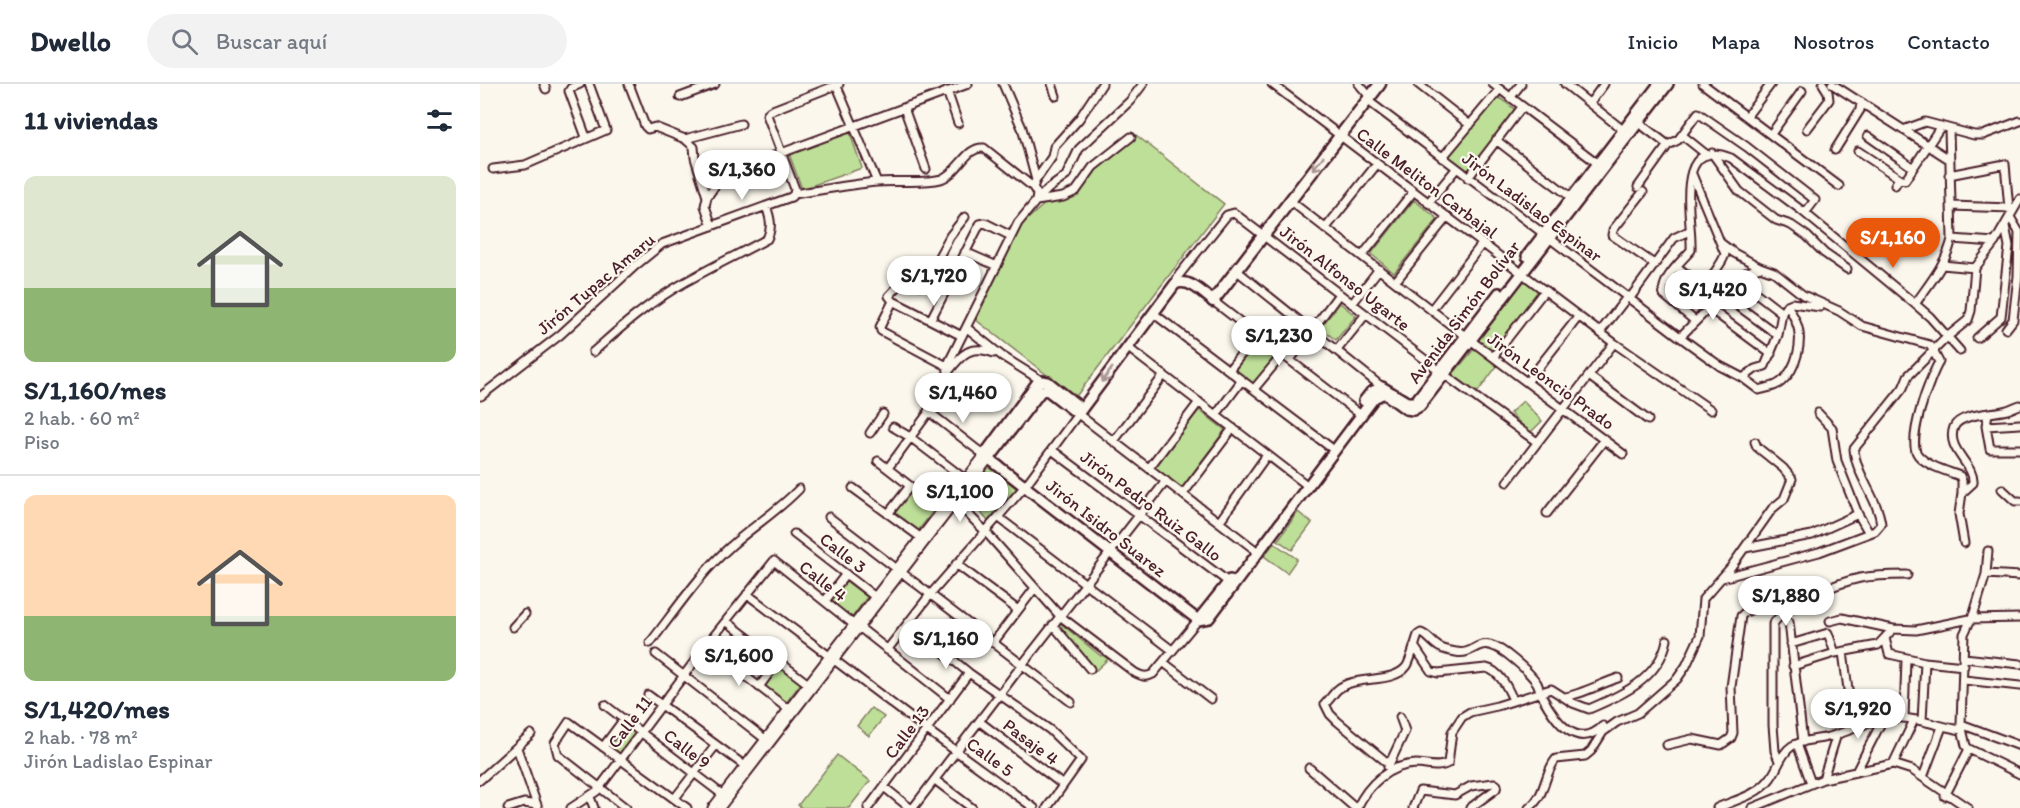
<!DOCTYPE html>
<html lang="es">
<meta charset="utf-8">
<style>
body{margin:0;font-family:Itim,sans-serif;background:#f2f2f3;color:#1f2937;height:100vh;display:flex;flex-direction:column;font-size:22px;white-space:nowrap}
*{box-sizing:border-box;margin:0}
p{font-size:20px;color:#747a83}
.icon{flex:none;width:33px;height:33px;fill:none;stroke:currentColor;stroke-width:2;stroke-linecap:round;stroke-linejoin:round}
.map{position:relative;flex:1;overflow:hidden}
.sheet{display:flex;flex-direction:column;background:#fff;width:480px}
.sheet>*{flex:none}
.price{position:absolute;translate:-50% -51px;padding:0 14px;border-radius:21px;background:#fff;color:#222;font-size:20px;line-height:39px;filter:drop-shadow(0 2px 3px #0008)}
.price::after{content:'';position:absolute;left:50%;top:36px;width:18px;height:14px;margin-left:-9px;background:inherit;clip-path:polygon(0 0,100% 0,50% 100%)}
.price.active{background:#ea580c;color:#fff}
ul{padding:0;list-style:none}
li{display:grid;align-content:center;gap:12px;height:318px;padding:0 24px}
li+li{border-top:2px solid #e0e1e3}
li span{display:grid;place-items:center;height:186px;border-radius:12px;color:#555}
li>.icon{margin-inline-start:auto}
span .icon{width:108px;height:108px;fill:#fffc;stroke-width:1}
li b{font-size:26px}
h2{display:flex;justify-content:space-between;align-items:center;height:72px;padding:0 24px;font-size:26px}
header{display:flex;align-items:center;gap:36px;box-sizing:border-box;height:84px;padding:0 30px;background:#fff;border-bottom:2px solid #e0e1e3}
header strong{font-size:28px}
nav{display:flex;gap:33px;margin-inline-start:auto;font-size:21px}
.search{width:420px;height:54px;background:#f2f2f3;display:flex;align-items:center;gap:15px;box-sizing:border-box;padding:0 21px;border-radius:33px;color:#747a83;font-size:22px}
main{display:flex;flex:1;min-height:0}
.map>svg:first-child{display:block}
.green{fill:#bedf98;stroke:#847f62;stroke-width:1.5}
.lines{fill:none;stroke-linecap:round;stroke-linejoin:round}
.minor-casing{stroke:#4a1f2b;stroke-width:11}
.tertiary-casing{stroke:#4a1f2b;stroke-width:14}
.secondary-casing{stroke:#4a1f2b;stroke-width:15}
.minor{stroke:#fbf7ec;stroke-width:7}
.tertiary{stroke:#fbf7ec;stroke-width:9}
.secondary{stroke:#fbf7ec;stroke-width:10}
.oneway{stroke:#ab9695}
.labels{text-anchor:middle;stroke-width:4.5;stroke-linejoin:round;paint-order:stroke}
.street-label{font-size:18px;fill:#4a1f2b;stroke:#fbf7ec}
</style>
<header>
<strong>Dwello</strong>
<div class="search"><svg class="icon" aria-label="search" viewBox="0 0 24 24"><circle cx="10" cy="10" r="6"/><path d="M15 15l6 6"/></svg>Buscar aquí</div>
<nav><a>Inicio</a><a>Mapa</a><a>Nosotros</a><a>Contacto</a></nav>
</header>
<main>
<section class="sheet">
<h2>11 viviendas<svg class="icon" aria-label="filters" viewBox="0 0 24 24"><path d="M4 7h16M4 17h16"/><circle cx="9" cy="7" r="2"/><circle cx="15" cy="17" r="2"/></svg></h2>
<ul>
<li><span style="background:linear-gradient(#dfe7d0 60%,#8fb573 0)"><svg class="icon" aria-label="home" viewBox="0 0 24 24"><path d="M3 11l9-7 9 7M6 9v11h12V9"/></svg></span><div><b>S/1,160/mes</b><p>2 hab. · 60 m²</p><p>Piso</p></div></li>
<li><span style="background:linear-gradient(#ffd9b3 65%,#8fb573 0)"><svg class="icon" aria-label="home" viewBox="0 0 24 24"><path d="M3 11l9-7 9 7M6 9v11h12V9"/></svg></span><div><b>S/1,420/mes</b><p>2 hab. · 78 m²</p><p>Jirón Ladislao Espinar</p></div></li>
</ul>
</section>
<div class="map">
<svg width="1540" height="724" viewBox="0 0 1540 724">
<rect width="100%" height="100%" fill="#fbf7ec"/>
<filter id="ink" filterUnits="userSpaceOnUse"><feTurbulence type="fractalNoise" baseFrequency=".0167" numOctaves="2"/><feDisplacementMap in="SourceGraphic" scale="12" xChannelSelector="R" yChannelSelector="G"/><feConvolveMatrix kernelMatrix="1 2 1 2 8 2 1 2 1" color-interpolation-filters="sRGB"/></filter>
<g filter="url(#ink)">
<path class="green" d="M1016,11L1037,27L987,90L967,74Z
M370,49L382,84L322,105L309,70Z
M656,51L744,120L597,311L594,312L496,236L540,142L569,116L585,115L622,77Z
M934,116L958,135L914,189L891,170Z
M1043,195L1059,208L1013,268L998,256Z
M860,219L876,232L856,256L840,244Z
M776,258L795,273L773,301L754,287Z
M995,264L1017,282L997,309L972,291Z
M1043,317L1062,337L1050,349L1030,329Z
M719,326L745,346L701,405L674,385Z
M508,381L537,404L508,437L486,411Z
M429,406L454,426L438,447L412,428Z
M818,428L832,439L812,466L798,456Z
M794,459L817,475L807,489L784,472Z
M363,495L387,513L371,535L346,517Z
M580,539L621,572L622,571L628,575L613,589L577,547L576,542Z
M298,581L321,599L306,619L282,602Z
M391,624L404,633L389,652L377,642Z
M143,640L156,649L140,671L127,662Z
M357,671L390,697L369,724H322L318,721Z"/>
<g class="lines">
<g class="minor-casing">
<path id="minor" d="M64,0L66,5
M100,0L91,4L89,7L106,53
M149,0L165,42L168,45L175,43L205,55L214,63L215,74L227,113L225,122L232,142
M356,0L397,98
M523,0L542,44L556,96
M572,0L576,12
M792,0L1134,259L1231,326
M879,0L890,13
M938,0L990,41
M1013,0L1121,82
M1085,0L1143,46
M1223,0L1359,102
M1352,0L1469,75
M467,7L478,39
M200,13L235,0
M1030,14L1041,0
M887,16L1200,253L1240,282L1263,294L1279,306C1286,304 1295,303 1301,298C1317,285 1324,256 1316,238C1314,232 1310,226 1307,221
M1110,19L1124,0
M424,24L446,85
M1267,32L1291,0
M1159,39L1188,61
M1327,45L1349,16L1348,8L1343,0
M1423,46L1445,38L1494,51H1503L1540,37
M1291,50L1322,7
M1202,51L1227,71
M1388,52L1432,83
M205,55L261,40
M1016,56L1092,114
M1355,66L1380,26L1381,18
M1378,67L1419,94
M1232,69L1259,107L1296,136L1311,141L1327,152L1344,169L1367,185
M962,74L1019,6
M13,85L45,81L126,46L109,0
M1469,91L1525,80L1529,125
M988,94L1042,23
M1415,101L1419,94L1425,96L1461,42
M553,103L556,96L572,73L574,63L599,35L622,0
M1158,103L1188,61L1198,56L1218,29L1267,63L1335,116L1325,129
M1163,108L1133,146L1132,151L1174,180
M314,110L315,105L287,31L290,27L359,0
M227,113L239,96L250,88L488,0
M809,116L985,252L1143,370
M556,117L568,105L586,92L599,65L650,17L663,0
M556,117L583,113L596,107L613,83L651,53
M948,119L976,85
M1471,122L1531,124
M845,145L897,80
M1472,155L1515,158
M1242,160L1254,169L1280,183L1294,188L1323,211L1359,227L1382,242L1450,261L1459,278C1450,293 1426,357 1438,371C1447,382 1467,387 1480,392L1482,397V409
M485,168L517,182
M882,172L933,108
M1462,181L1495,184
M1197,183L1216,197L1243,211L1298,251
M756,186L902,303L903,307
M1258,195L1302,229
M915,198L967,133
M695,200L699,191L747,131L754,129L960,287
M1243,211L1265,189L1280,183
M1150,214L1194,154L1209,147
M413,217L400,243L401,247L467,282
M733,217L881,331
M872,220L899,185
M1435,220C1450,199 1466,180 1472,155L1469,45
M1229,224L1291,270
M951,226L1002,160
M673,229L850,363
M451,235L500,140L505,139L531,152
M1215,237L1184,211C1180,195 1201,178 1211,166C1213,139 1191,50 1251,74L1321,126L1435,220L1450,233L1480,267
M487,244L522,272L562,297
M1526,245L1533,236L1538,192L1539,148L1530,133
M1120,248L1148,212
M482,252L413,217L409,212L425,195H429L440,201L444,200L470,152L485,133
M1200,253L1229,224C1229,211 1229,199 1235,188C1239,181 1243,177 1245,170L1212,90
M1497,254L1521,233L1529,162L1525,142
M647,263L828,402
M857,266L886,230
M113,268C128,255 143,241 159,229C198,198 244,178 287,155C293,143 290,133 286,122
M1013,273L1065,206
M810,276L859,210
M749,286L777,250
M468,288C482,270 490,260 514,269
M965,291L1057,358
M1109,292L1168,336
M1263,294L1275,285L1285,282L1298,251L1302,229L1307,221L1312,219L1340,223
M1047,298L1099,232
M774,305L803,270
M1,312L80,251L155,182L182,160L311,113L314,110C341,106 369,101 396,98C416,96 443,100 461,95C479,89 486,62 504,64L553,103
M1338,329L1352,344L1357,377L1378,430L1389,449
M1508,329L1506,342L1510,365H1540
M736,331L762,296
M1506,342L1540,340
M413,343L430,353L485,395
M390,349L403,330
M634,357L684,291
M572,366L751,500
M398,377L461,426
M408,384L468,302L469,293L467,282L538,139L556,117L557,110L553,103
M669,384L719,318
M1027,398L1134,259
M373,404L440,453
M1522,405L1535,417H1540
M703,410L753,344
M473,415L505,447L580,532L654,588C661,592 666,594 673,590L718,536
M1067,429L1125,355
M408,430L430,402
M349,433L591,618
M518,433L692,566
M739,438L787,371
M314,450L394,512
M1484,459L1479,430L1482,409L1493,399C1495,380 1465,366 1474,343C1480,329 1514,330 1527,326C1531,325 1536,322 1540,321
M1265,464L1332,451L1378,430
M1508,467L1506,490L1494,529L1484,550L1481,640L1486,662L1489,665L1540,690
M476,480L538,526
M1506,490L1540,492
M1242,494L1339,468L1395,447L1401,440C1398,414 1376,392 1374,365L1423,304L1428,292L1467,253L1488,236L1491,227L1495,184L1515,158L1540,115
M267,510L447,646L554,724
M345,517L366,490
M246,537L327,599
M1350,537L1362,534L1413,545
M1309,538L1323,658
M428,539L489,589L570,646L601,676L567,724
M573,541L610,585
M33,543L45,530
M379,543L470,615
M1405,554L1409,570L1445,578L1484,582
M170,559C195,527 221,488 251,462C273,442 298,427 319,405
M513,559L555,504
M1311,560L1348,549L1355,569
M226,562L308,625
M934,562L951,587L958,589L1006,584C1020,587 1028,604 1033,616
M407,566L450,511L545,402L598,330L778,468
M1363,568L1373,643
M176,570L285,655
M1484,574L1540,580
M683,578L731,615
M1313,582L1355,569L1398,561L1413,545L1436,546L1490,535L1540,534
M1484,596L1540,602
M279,603L298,577
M168,611L265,682
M1085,613C1099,611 1123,599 1138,594
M125,621L243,711
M1424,634L1426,575
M1442,637L1445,578
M500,638L583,701
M1481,640L1540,662
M1317,660L1331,699
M1187,661L1212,655L1241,661L1251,654L1253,649L1251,603L1261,532C1271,521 1285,525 1298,522C1305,520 1311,517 1317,515L1322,517
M123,663L144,635
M37,664L58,724
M1299,677L1295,667L1293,641V540C1307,520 1356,499 1380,494C1396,491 1411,491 1427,491
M909,680L857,637L850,630L845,620C849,616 853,610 857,606C875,590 913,601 927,582C931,575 935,559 938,551L941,549C947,551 950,556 955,560C960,565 969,567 976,568C998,572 996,548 1027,570C1036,577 1051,590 1057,599C1059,603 1060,608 1062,612C1075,637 1097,667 1123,642
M1413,680L1434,636
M908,683L925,647L920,633
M829,684L875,724
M1376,688L1403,635
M1443,693L1462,643
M1343,695L1357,650
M0,696L51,650
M455,696L492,724
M404,703L430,724
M1465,712L1489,665
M110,713L114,724
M195,714L236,661
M28,724L44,719L57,721
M91,724L117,707L226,562L294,477L373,540
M146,724L78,671L75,659L89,638L207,724
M232,724L504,371L448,327
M240,724L509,375
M388,724L489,589
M433,724L542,581L686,397
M877,724C888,701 908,681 936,680C946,680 959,685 968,679L972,648L982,633L990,628L1017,622L1071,605L1093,619L1109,625C1142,611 1179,595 1187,556
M933,724L940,707L975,711L991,702L1014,699L1017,701L1016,705L990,724
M1049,724C1067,710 1063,691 1076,675L1105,672L1111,667L1123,648L1137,638L1158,629L1197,595L1206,582L1220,552L1223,515L1251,483L1292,425L1304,415L1312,395L1303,384L1277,363L1275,358
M1237,724C1255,716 1276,712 1289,696C1298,686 1300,670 1312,662C1323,655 1339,656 1352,652C1376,645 1396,633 1422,634C1442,635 1461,643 1481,646
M1272,724L1343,695L1413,680L1432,686L1488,724"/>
</g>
<g class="tertiary-casing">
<path id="tertiary" d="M1047,172L1179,0
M884,317L891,308L902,303L927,318H935L1019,209
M602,325L568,298L562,297L557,299L504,371L718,536L729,534L894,314L904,309L926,325L933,326L940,322L1188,0
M509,375L561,307L567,306L598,330L695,200C709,194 722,208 733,217
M718,536L750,496"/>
</g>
<g class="secondary-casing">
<path id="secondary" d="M733,217L900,0"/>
</g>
<use href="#minor" class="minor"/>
<use href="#tertiary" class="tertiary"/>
<use href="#secondary" class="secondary"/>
</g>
<defs><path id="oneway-shaft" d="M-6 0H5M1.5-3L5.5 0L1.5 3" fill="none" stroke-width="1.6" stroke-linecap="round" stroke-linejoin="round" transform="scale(1.5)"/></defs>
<g class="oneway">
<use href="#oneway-shaft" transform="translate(838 79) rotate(128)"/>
<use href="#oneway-shaft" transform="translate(627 291) rotate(126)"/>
</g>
</g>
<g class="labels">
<g class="street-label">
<text transform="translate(947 99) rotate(37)" y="6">Calle Meliton Carbajal</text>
<text transform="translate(1052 123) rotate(37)" y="6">Jirón Ladislao Espinar</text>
<text transform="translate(865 194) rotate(38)" y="6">Jirón Alfonso Ugarte</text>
<text transform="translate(116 200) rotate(-40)" y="6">Jirón Tupac Amaru</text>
<text transform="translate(984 228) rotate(-53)" y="6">Avenida Simón Bolívar</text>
<text transform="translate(1071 297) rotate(36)" y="6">Jirón Leoncio Prado</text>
<text transform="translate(671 422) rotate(37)" y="6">Jirón Pedro Ruiz Gallo</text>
<text transform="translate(626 444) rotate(38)" y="6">Jirón Isidro Suarez</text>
<text transform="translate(363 469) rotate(38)" y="6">Calle 3</text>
<text transform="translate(343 497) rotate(38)" y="6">Calle 4</text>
<text transform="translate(150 638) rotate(-53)" y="6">Calle 11</text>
<text transform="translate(427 648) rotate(-53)" y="6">Calle 13</text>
<text transform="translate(551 658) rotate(37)" y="6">Pasaje 4</text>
<text transform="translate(207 665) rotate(37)" y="6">Calle 9</text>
<text transform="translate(510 673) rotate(36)" y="6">Calle 5</text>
</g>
</g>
</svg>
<b class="price" style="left:262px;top:117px">S/1,360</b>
<b class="price active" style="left:1413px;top:185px">S/1,160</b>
<b class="price" style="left:454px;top:223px">S/1,720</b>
<b class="price" style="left:1233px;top:237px">S/1,420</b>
<b class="price" style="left:799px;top:283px">S/1,230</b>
<b class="price" style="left:483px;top:340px">S/1,460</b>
<b class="price" style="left:480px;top:439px">S/1,100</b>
<b class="price" style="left:1306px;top:543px">S/1,880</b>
<b class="price" style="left:466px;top:586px">S/1,160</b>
<b class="price" style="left:259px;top:603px">S/1,600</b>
<b class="price" style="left:1378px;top:656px">S/1,920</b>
</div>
</main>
